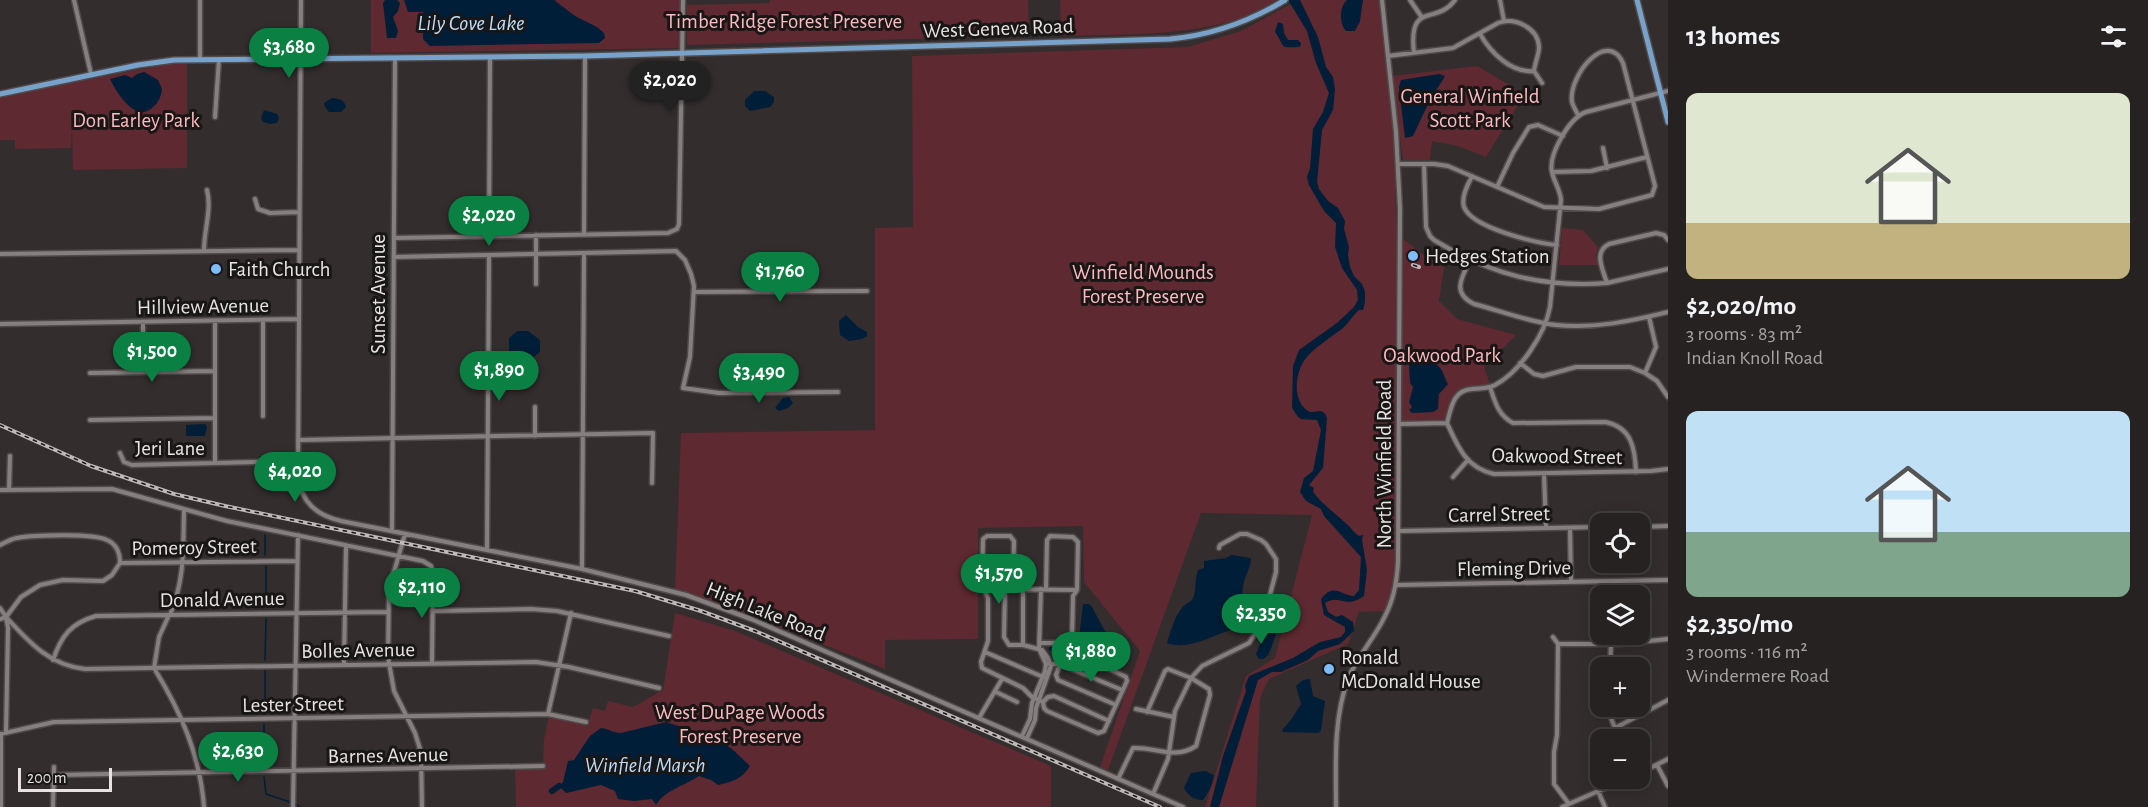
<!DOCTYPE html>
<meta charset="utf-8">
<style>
body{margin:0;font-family:"Alegreya Sans",sans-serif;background:#2e2a2a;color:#f1f3f6;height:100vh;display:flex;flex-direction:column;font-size:22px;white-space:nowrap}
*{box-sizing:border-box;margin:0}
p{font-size:20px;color:#a4a4a5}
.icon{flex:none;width:33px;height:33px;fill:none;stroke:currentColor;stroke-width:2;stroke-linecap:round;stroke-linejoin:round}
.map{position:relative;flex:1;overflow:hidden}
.details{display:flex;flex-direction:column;background:#262222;width:480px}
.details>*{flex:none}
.fabs{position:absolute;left:1590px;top:513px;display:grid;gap:12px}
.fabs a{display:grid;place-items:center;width:60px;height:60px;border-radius:12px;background:#262222;box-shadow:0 3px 15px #0003,0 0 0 2px #423f40;font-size:30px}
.scale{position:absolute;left:18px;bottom:15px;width:94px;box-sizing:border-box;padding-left:6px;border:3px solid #e7e3e3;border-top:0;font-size:16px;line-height:21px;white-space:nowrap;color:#e7e3e3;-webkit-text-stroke:4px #191616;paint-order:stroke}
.price{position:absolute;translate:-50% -51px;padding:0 14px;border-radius:21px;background:#0b8043;color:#fff;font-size:20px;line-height:39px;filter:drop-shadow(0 2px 3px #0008)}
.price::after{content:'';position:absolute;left:50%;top:36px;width:18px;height:14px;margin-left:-9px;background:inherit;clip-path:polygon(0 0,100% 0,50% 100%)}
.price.selected{background:#222;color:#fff}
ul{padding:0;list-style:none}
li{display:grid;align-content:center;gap:12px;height:318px;padding:0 18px}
li span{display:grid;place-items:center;height:186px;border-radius:12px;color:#555}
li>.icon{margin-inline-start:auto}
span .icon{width:108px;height:108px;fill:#fffc;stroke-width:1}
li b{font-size:26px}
h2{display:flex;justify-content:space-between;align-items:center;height:72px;padding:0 18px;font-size:26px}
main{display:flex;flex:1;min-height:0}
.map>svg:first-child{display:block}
.green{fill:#5e2930}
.water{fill:#001e38}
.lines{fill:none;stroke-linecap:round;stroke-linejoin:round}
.stream{stroke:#001e38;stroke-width:1.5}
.river{stroke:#001e38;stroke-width:6}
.minor-casing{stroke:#504b4b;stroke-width:7}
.major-casing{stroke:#504b4b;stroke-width:8}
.minor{stroke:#867f7f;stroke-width:4}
.major{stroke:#79a2cb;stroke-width:5}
.rail-casing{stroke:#beb9b9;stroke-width:4}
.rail{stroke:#191616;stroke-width:1.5;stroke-dasharray:4.5;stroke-linecap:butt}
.poi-dot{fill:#7ebdf9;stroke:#191616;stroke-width:2}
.labels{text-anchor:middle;stroke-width:6;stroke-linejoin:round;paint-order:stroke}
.park-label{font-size:21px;fill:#feb9be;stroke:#191616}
.street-label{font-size:21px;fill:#e7e3e3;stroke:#191616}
.poi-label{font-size:21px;fill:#e7e3e3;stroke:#191616;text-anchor:start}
.water-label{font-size:22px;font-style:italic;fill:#bcdbf9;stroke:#191616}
</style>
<main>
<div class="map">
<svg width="1668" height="807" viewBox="0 0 1668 807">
<rect width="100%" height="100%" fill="#332d2e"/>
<path class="green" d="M371,0H680V48L371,53Z
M770,0H1028L1029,36L687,45V5L770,3Z
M1060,0H1278C1267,6 1256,13 1245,17C1186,37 1122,34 1061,36Z
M1298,0H1380L1394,133L1398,302L1397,531L1394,585L1385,611L1359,612L1348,644L1269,679L1260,698L1256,807H1205L1246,676L1275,658L1312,515L1201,513L1108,770L1100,767L1140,651L1084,582L1083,526L978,528V639L885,640V669L731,608L675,590L681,433L875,430V228L913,227L912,56L1188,47L1241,31Z
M187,60V168L73,170L72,127L71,148L15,149V140H0V97Z
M1477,66L1525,94L1486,157L1458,146L1432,141L1430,160H1403L1392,76Z
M1562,228L1583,230L1598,247L1596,255L1598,265H1559Z
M1402,238L1425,256L1444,267L1439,301L1457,319L1516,335L1484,367L1490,384L1481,388L1471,387L1455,396L1446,422L1402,423Z
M675,613L735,631L1051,766V807H516L515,769L543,768L544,739L549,716L588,724L593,708L605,711L608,701L633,707L663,690Z"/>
<path class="water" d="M385,0H397L400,3L398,11L393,17L398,31L396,38H387L383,3Z
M404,0H554L575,16L597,27L604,33L605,38L599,43L430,46L423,39V12H408Z
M1288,0H1300L1318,37L1326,67L1333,77L1335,89L1333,110L1322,130L1317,182L1319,189L1328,201L1338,208L1345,221L1344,229L1349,247L1348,255L1350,267L1354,276L1362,284L1365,292V302L1363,310H1359C1352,316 1347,326 1339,331C1331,337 1313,349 1306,358C1295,371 1291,403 1310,412C1318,412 1324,408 1327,418L1323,468L1309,485L1314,488L1313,492C1323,505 1337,515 1349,526C1352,529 1354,533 1359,536L1363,535L1362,540L1367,570L1364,596C1345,610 1339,593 1325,603L1328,612L1336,617L1342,615L1353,622L1354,631L1340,644L1318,651L1308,660L1281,672H1272L1258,680L1219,807H1210L1223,756L1246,691L1245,686L1249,676L1293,658L1320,642L1341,637L1345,632V627L1324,615L1321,599C1334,582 1341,596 1354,596L1359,590L1361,557L1324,516L1321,509L1306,501L1300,492L1304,478L1313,471L1321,430L1317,420L1301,419L1298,417L1292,408L1293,366L1299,350L1337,323L1354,307L1358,300L1357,290L1342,268L1335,247L1336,223L1324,211L1309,185L1307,177L1310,168L1313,129L1323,112L1329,93L1316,63L1307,31Z
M1347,0H1363L1360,21L1355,31H1346C1339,24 1339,7 1347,0Z
M1278,22L1283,24L1284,33L1288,40H1298L1301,43L1300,47C1277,48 1286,47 1275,32Z
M144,72L158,80L162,89C161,96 159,102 154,106C137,125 117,94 110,79L125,75L132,78L137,74Z
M1439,74L1445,76L1444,78L1430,100L1413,136L1405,138L1399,87L1401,80Z
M754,91H765L774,97V102L770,107L750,111L745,106V100Z
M332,98C339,99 344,99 346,107L341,112H329L325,107L324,103Z
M264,110L277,114L279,118L277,123L270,124L263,122L261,118Z
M846,315L858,327L867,332V336L862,339L849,341L840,335L839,321Z
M528,331L540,340V352L530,360L518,359L509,351V338L517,331Z
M1428,360C1444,367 1441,371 1448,384L1439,394L1438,409L1433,412L1412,413L1409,410L1412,407L1409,402L1413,387L1410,383L1409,365L1415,361Z
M789,397L793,403L788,408L779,411L775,408L783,398Z
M205,424L207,427L205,436H186V425Z
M1232,555L1251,558C1251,566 1246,574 1244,582C1239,598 1248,615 1234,629C1212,635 1190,651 1167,643C1171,630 1174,618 1182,608C1186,603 1190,603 1193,598C1197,588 1194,581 1198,570L1204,568V561L1226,558Z
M1083,604H1089L1092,607L1114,648L1125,660V666C1114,662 1086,645 1075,649C1071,651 1069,657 1066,660L1055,656L1049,649L1050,647L1071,650L1078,647Z
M1271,624L1278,626C1277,632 1271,650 1268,655C1265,659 1263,659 1259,659L1256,654L1266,630Z
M1310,679L1313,696L1325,701L1321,731L1318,733L1283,732L1282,730L1291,720L1301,704L1296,686L1303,680Z
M666,722L716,738L732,749L750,766C742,779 732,782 718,785L711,780L699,776C684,786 665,790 656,805L652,799L634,801L618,799L615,791L601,785L566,793L559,786L563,782L568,761L574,760L590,736L601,728C609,729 614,733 621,733Z
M1205,771L1214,775C1213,783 1208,794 1203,800C1194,800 1188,796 1184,788L1191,773Z"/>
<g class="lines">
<path class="stream" d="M265,535V555
M266,566V595
M265,660L266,619
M265,714V671
M264,766V724
M264,777L266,794L290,802
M297,805L300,807"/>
<path class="river" d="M552,791L559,786"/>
<g class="minor-casing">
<path id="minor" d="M74,0L91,74
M200,0V60
M301,0L298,476C301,502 316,515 341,521L582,569L686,595L751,619L1183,807
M1410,0L1421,16
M1500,0L1504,21
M1480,34C1491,53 1511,73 1534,71
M1414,53C1408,0 1436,26 1455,0
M1388,56L1453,48L1498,23C1514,17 1538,27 1539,47C1539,55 1535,62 1534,71L1542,83
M215,117L219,59
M1603,148L1607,168
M1398,164H1434L1448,166L1544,207L1599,209L1652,195L1655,186L1623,63C1607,28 1568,76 1572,102C1573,106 1576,111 1578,115
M1424,164L1426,227L1430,236L1434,240C1490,274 1541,288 1607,283
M1552,172L1591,171L1647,157
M1472,176C1468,185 1461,196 1464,207C1472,228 1536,243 1557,245
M1497,187L1513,153L1529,127L1538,125L1563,136
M255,199L258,209L270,213L299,212
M584,234L585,56
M489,236L490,57
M394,238L668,233L677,229L679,224L683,0
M1668,240L1664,235L1656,233L1609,244C1593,252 1603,270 1607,283L1668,269
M204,250C204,230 212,209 207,190
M0,254L299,250
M394,257L676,251L685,260L691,274L694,286L690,357L683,388L719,393L838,392
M1470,260C1462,277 1451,293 1474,304C1501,311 1529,322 1556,325C1594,329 1632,321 1668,312
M536,284V235
M694,292L867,291
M215,321V463
M0,324L299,319
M143,347V322
M1520,363L1534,374L1543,376L1576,367H1630L1645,373L1657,381L1668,397
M90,373L214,371
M1645,373L1656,347L1649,317
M1490,387C1495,402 1498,415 1513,423L1605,422C1632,427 1635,449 1636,472
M263,416V320
M90,420L214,418
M1447,423C1451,408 1453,390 1472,389C1480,388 1488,389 1495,385C1520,372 1545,334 1550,307L1561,200C1560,189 1554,182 1552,172C1548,155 1569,118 1586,112L1668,91
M1447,423C1458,447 1466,468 1494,474L1651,471L1668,469
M1400,424L1447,423
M535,436V407
M298,440L653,433L652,483
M120,453L124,462L132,465L298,461
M1544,474L1546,528
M1453,477L1467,461
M0,490L112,489L227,521L423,561L431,566L433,574L432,663
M9,490L10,456
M1640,527L1668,526
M1570,528L1571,582
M392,531L395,58
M1399,531L1600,527
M405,534L389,589L388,657L394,691L415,733L421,752L422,807
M0,545C6,542 11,539 17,538C34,535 93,533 107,540C116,544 120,553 120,563
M487,550L489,255
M120,563L297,561
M582,569L584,253
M1396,585L1668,580
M1005,588L1004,637L1009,645H1023V588
M1013,588L1014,541L1010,536H987L983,539L982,585L988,598V641L981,662L982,668L1023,688L1032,697L1043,702
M983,589L1077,590
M1618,596L1619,581
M0,608L6,617L8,628L6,732
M432,611L531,609L557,611L669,636
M169,615L159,637L154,668C181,712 200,755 204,807
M170,615C185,579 183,549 184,510
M6,617C29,642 49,665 85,669L536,662L569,667L659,688
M0,619L6,617L21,597L40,585L63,580L103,581L112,575L120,563
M1553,637L1558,644H1620L1668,639
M1040,643H1067L1072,638L1073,596L1077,590L1078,542L1073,537L1050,536L1047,540L1046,589
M1558,644L1557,735L1554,752V784L1569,804
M1023,645L1042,650L1048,658L1051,666L1036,708L1035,720L1027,738
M985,652L1043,677
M53,660C61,636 71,623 96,616L387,612
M1049,664H1060L1122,690
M1060,664L1056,675L1058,680L1116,705
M344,665L346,545
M1610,668L1611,644L1613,634
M996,692L1017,702
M1043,702L1044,708L1047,711L1098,733L1104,731L1127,681L1126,677L1085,657L1078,660L1073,669
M1043,702L1048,697L1054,696L1109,721
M1610,706C1610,722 1615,732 1629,740
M1136,709L1174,717
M548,714L571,613
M979,718L1002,679
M1615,728L1668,700
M0,734L54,722L548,714L586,722
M1,734V807
M1022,736L1030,719L1032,703L1045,671L1046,664L1039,649L1041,589
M1640,750L1649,769
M1657,765L1668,786
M1640,773L1668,759
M54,775L543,766
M1118,779L1133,748C1155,747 1175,760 1196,746L1210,695L1209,689L1191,678L1168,669L1165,671L1147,712
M1598,791L1605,807
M1153,794L1168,759L1175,711L1191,678L1202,666L1249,643L1263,621L1276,572V559L1266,544L1261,540L1247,534H1240L1220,545L1219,548
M53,807L54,767
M293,807L298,535
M1336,807C1336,764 1333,720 1348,679C1357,656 1375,638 1385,616C1394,599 1397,581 1398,562L1400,209L1396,132L1382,0
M1562,807L1628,778"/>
</g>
<g class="major-casing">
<path id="major" d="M1637,0L1668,122
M0,94L138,65L174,60L585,56L1170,39C1212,35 1249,22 1285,0"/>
</g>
<use href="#minor" class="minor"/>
<use href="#major" class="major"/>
<g class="rail-casing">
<path id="rail" d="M1413,265L1419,267
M0,425L91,466L174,494L225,506L635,591L701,611L755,631L1160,807"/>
</g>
<use href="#rail" class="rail"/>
</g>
<g class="poi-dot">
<circle cx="1413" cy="256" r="6"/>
<circle cx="216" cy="269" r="6"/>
<circle cx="1329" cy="669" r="6"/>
</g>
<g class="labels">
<g class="park-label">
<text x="784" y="28">Timber Ridge Forest Preserve</text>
<text x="1470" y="103">General Winfield<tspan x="1470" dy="24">Scott Park</tspan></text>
<text x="136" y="127">Don Earley Park</text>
<text x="1143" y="279">Winfield Mounds<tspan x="1143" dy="24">Forest Preserve</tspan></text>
<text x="1442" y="362">Oakwood Park</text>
<text x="740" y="719">West DuPage Woods<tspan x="740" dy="24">Forest Preserve</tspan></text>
</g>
<g class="street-label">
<text transform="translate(998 28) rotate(-2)" y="7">West Geneva Road</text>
<text transform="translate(378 294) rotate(-90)" y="7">Sunset Avenue</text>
<text transform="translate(203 306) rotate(-1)" y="7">Hillview Avenue</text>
<text x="170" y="455">Jeri Lane</text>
<text transform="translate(1557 456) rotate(1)" y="7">Oakwood Street</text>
<text transform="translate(1384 464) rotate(-90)" y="7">North Winfield Road</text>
<text transform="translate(1499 514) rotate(-1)" y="7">Carrel Street</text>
<text transform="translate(194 547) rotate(-1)" y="7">Pomeroy Street</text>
<text transform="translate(1514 568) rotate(-1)" y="7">Fleming Drive</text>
<text transform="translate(222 599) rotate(-1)" y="7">Donald Avenue</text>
<text transform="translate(766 611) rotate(22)" y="7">High Lake Road</text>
<text transform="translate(358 650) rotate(-1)" y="7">Bolles Avenue</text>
<text transform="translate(293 704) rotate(-1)" y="7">Lester Street</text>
<text transform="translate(388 755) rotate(-1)" y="7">Barnes Avenue</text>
</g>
<g class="poi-label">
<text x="1425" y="263">Hedges Station</text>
<text x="228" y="276">Faith Church</text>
<text x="1341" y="664">Ronald<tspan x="1341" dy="24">McDonald House</tspan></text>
</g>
<g class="water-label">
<text x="471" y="30">Lily Cove Lake</text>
<text x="645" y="772">Winfield Marsh</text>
</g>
</g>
</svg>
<div class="fabs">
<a><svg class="icon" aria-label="locate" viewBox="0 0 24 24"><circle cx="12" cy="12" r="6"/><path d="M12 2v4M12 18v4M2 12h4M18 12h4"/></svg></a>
<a><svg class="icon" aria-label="layers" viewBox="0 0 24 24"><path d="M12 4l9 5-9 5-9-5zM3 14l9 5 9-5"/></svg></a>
<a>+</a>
<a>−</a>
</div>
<div class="scale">200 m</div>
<b class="price" style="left:289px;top:79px">$3,680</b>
<b class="price selected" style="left:670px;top:112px">$2,020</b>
<b class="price" style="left:489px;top:247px">$2,020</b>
<b class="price" style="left:780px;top:303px">$1,760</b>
<b class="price" style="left:152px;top:383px">$1,500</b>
<b class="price" style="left:499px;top:402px">$1,890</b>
<b class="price" style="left:759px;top:404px">$3,490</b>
<b class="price" style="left:295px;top:503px">$4,020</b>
<b class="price" style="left:999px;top:605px">$1,570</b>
<b class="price" style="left:422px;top:619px">$2,110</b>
<b class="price" style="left:1261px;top:645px">$2,350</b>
<b class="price" style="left:1091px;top:683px">$1,880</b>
<b class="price" style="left:238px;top:783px">$2,630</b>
</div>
<section class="details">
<h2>13 homes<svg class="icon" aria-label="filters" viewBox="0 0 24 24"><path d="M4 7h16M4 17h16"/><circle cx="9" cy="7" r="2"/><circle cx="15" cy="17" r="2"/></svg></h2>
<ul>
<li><span style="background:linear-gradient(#dfe7d0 70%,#c2b280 0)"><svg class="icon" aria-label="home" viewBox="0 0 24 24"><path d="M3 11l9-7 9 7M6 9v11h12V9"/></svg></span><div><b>$2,020/mo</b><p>3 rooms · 83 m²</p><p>Indian Knoll Road</p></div></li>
<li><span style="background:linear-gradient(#bfe0f5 65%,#7fa58c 0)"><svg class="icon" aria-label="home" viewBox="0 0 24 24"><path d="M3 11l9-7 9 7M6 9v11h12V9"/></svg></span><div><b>$2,350/mo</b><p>3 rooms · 116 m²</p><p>Windermere Road</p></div></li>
</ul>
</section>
</main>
